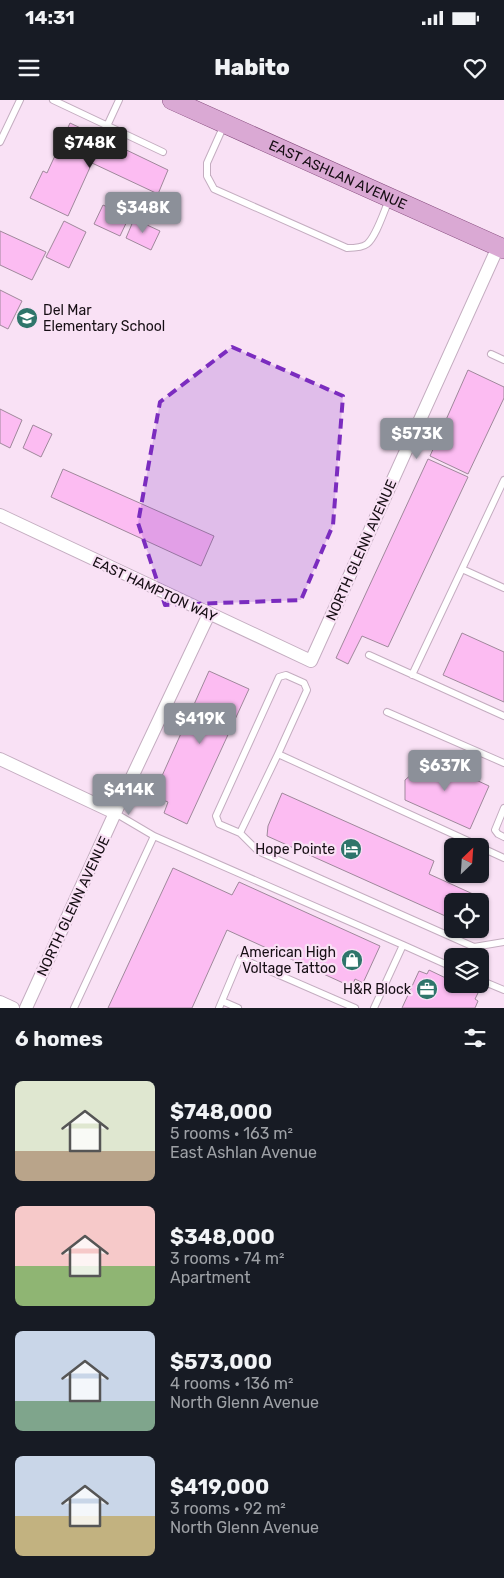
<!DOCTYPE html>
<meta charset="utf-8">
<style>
body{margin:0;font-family:Rubik,sans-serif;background:#20242c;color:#f1f3f6;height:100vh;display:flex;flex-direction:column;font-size:19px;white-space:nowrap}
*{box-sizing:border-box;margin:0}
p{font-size:16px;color:#9ea1a6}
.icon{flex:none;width:28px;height:28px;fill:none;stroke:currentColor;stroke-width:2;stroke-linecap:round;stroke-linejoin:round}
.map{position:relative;height:908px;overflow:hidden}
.panel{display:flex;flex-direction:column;background:#171b24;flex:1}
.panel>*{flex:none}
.needle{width:32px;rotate:25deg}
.buttons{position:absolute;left:444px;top:738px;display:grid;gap:10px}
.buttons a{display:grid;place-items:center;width:45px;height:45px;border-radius:8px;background:#171b24;box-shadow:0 1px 4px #0004;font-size:25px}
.price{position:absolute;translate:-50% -42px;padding:0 11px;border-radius:5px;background:#8c9099;color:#fff;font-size:16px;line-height:32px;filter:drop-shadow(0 1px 2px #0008)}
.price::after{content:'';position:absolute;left:50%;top:30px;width:15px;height:11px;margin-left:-8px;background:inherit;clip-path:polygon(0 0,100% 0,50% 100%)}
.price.active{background:#222;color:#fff}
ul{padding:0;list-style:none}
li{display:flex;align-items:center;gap:15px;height:125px;padding:0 15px}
li span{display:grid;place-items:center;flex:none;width:140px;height:100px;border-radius:8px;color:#555}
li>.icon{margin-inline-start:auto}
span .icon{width:60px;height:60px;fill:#fffc;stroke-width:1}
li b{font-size:21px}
h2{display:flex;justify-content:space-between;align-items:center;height:60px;padding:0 15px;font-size:21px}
.status{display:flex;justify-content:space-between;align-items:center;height:35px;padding:0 25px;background:#171b24;direction:ltr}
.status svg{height:14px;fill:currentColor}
header{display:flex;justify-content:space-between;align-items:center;height:65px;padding:0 15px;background:#171b24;font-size:22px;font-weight:800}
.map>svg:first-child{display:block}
.building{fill:#fcbcf2;stroke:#9f889b}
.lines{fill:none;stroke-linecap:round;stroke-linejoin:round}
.service-casing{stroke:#c4adc0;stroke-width:8}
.minor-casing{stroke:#c4adc0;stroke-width:14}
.primary-casing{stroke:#864d7e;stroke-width:20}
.service{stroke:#fff;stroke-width:6}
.minor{stroke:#fff;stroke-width:12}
.primary{stroke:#daa9d4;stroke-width:19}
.marked{fill:#7b2cbf;fill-opacity:0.2;stroke:#7b2cbf;stroke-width:4;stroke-dasharray:10 6;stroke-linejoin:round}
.labels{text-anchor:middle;stroke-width:4.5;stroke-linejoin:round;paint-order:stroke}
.street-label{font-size:14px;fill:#160e14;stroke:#f9e1f5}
.poi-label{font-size:14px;fill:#160e14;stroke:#f9e1f5;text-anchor:end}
</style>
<div class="status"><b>14:31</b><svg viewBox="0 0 49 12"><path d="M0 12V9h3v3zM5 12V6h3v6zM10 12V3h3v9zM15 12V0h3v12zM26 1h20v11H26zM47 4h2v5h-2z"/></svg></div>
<header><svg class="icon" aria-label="menu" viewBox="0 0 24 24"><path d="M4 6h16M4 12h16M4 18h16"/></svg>Habito<svg class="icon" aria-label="heart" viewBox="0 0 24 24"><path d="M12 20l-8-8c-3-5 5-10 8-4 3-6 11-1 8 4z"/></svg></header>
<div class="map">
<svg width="504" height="908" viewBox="0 0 504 908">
<rect width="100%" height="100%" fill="#f9e1f5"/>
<path class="building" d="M70,23L104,39L102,44L113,50L116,45L168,70L158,94L92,63L68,116L30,98L43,71L47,73Z
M103,105L129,117L120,136L94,124Z
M134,119L160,131L151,150L126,138Z
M64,121L86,132L69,168L46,157Z
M0,131L46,152L32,180L0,165Z
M0,190L22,201L8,229L0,225Z
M468,270L504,287V298L468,374L430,356Z
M0,309L22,320L10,348L0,343Z
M33,325L52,334L41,357L23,348Z
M428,359L468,377L388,547L362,536L348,564L336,558Z
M63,369L214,436L201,466L51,397Z
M462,533L504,552V602L443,575Z
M209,571L249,589L187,724L164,713L168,702L153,696Z
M426,657L489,686L470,729L405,700V680L420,667L421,662Z
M282,693L434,761L429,774L484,799L480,809V801H452V819L267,736L268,726Z
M173,768L232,795L239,782L380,846L363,883L355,879L352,887L227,830L192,908H108Z
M429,870L452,881V884H459L478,893L475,899L478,901L475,908H402L419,871L427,874Z"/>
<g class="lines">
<g class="service-casing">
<path id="service" d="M53,0L163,52
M224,25L207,63V76L214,89L347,148C353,148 362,148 367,144C376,137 384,111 389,100
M107,26L119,0
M0,42L20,0
M491,254L504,260
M462,469L504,488
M369,555L504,616
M412,575L504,380
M387,612L504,663
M504,708L495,730L498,734L504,737
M115,713L154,736
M240,733L278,654
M479,746L278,654L307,590L304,583L286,575L279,577L216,716L219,724L240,733L258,751L474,847L504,842
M480,747L504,758
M403,845L452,867
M480,880L504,890
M222,901L238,908
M74,908L154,736L403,845L374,908
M219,908L240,858L355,908"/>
</g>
<g class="minor-casing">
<path id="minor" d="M0,415L311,561L498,147
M0,659L115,713
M0,902L13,908
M26,908L115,713L209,514"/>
</g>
<g class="primary-casing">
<g id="primary">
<path id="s1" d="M172,0L504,149"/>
</g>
</g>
<use href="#service" class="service"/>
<use href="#minor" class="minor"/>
<use href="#primary" class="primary"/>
</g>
<path class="marked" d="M232,247L343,296L333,425L301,500L165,505L138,423L160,302Z"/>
<defs>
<g id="school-disc" transform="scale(1.125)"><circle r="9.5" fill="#2f756b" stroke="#f9e1f5"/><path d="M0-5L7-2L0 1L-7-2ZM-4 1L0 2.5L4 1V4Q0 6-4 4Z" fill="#fff"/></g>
<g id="hotel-disc" transform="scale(1.125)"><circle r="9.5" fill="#2f756b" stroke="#f9e1f5"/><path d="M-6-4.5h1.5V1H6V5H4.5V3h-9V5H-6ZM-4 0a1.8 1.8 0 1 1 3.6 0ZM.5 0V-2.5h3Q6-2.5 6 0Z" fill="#fff"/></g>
<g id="shop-disc" transform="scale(1.125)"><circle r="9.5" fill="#2f756b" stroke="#f9e1f5"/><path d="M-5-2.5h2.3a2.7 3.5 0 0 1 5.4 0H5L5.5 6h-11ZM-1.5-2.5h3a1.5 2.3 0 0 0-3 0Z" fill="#fff"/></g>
<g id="office-disc" transform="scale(1.125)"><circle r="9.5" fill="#2f756b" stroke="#f9e1f5"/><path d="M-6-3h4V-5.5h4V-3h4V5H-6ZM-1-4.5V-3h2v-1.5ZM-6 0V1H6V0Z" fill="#fff"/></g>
</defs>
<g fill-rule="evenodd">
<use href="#school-disc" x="27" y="218"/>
<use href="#hotel-disc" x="351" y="749"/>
<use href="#shop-disc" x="352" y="860"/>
<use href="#office-disc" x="427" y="889"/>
</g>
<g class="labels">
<g class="street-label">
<text dy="5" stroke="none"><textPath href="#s1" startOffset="182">EAST ASHLAN AVENUE</textPath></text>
<text transform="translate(361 450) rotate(-66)" y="5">NORTH GLENN AVENUE</text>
<text transform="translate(155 489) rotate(25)" y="5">EAST HAMPTON WAY</text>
<text transform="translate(73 806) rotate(-65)" y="5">NORTH GLENN AVENUE</text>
</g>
<g class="poi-label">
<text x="43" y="215" text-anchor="start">Del Mar<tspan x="43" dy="16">Elementary School</tspan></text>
<text x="335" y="754">Hope Pointe</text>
<text x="336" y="857">American High<tspan x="336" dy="16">Voltage Tattoo</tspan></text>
<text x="411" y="894">H&amp;R Block</text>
</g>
</g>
</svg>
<div class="buttons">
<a><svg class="needle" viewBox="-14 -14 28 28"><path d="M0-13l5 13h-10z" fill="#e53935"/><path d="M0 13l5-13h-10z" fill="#9ea1a6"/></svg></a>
<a><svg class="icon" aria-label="locate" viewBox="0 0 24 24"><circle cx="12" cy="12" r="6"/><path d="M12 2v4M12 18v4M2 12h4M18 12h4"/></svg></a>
<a><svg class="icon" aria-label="layers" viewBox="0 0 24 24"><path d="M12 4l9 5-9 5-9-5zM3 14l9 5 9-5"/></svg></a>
</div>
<b class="price active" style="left:90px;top:69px">$748K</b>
<b class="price" style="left:143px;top:134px">$348K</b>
<b class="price" style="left:417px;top:360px">$573K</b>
<b class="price" style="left:200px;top:645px">$419K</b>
<b class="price" style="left:445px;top:692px">$637K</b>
<b class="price" style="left:129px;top:716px">$414K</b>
</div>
<section class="panel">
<h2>6 homes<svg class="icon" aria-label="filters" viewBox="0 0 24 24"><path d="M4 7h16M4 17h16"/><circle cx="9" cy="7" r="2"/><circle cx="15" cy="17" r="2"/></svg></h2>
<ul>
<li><span style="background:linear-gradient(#dfe7d0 70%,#b9a48a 0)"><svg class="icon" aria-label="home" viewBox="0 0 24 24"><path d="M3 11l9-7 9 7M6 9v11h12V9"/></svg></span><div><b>$748,000</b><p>5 rooms · 163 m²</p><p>East Ashlan Avenue</p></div></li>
<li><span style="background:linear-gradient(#f6c9c9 60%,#8fb573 0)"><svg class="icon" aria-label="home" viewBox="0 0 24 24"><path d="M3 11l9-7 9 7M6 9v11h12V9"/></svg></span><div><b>$348,000</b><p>3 rooms · 74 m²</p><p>Apartment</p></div></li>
<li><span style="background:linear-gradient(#c9d6e8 70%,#7fa58c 0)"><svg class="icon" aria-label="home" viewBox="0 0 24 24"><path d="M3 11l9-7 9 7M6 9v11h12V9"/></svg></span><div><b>$573,000</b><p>4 rooms · 136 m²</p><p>North Glenn Avenue</p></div></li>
<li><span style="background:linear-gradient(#c9d6e8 60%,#c2b280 0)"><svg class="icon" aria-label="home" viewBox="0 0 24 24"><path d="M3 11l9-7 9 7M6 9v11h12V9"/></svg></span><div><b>$419,000</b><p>3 rooms · 92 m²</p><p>North Glenn Avenue</p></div></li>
</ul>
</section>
